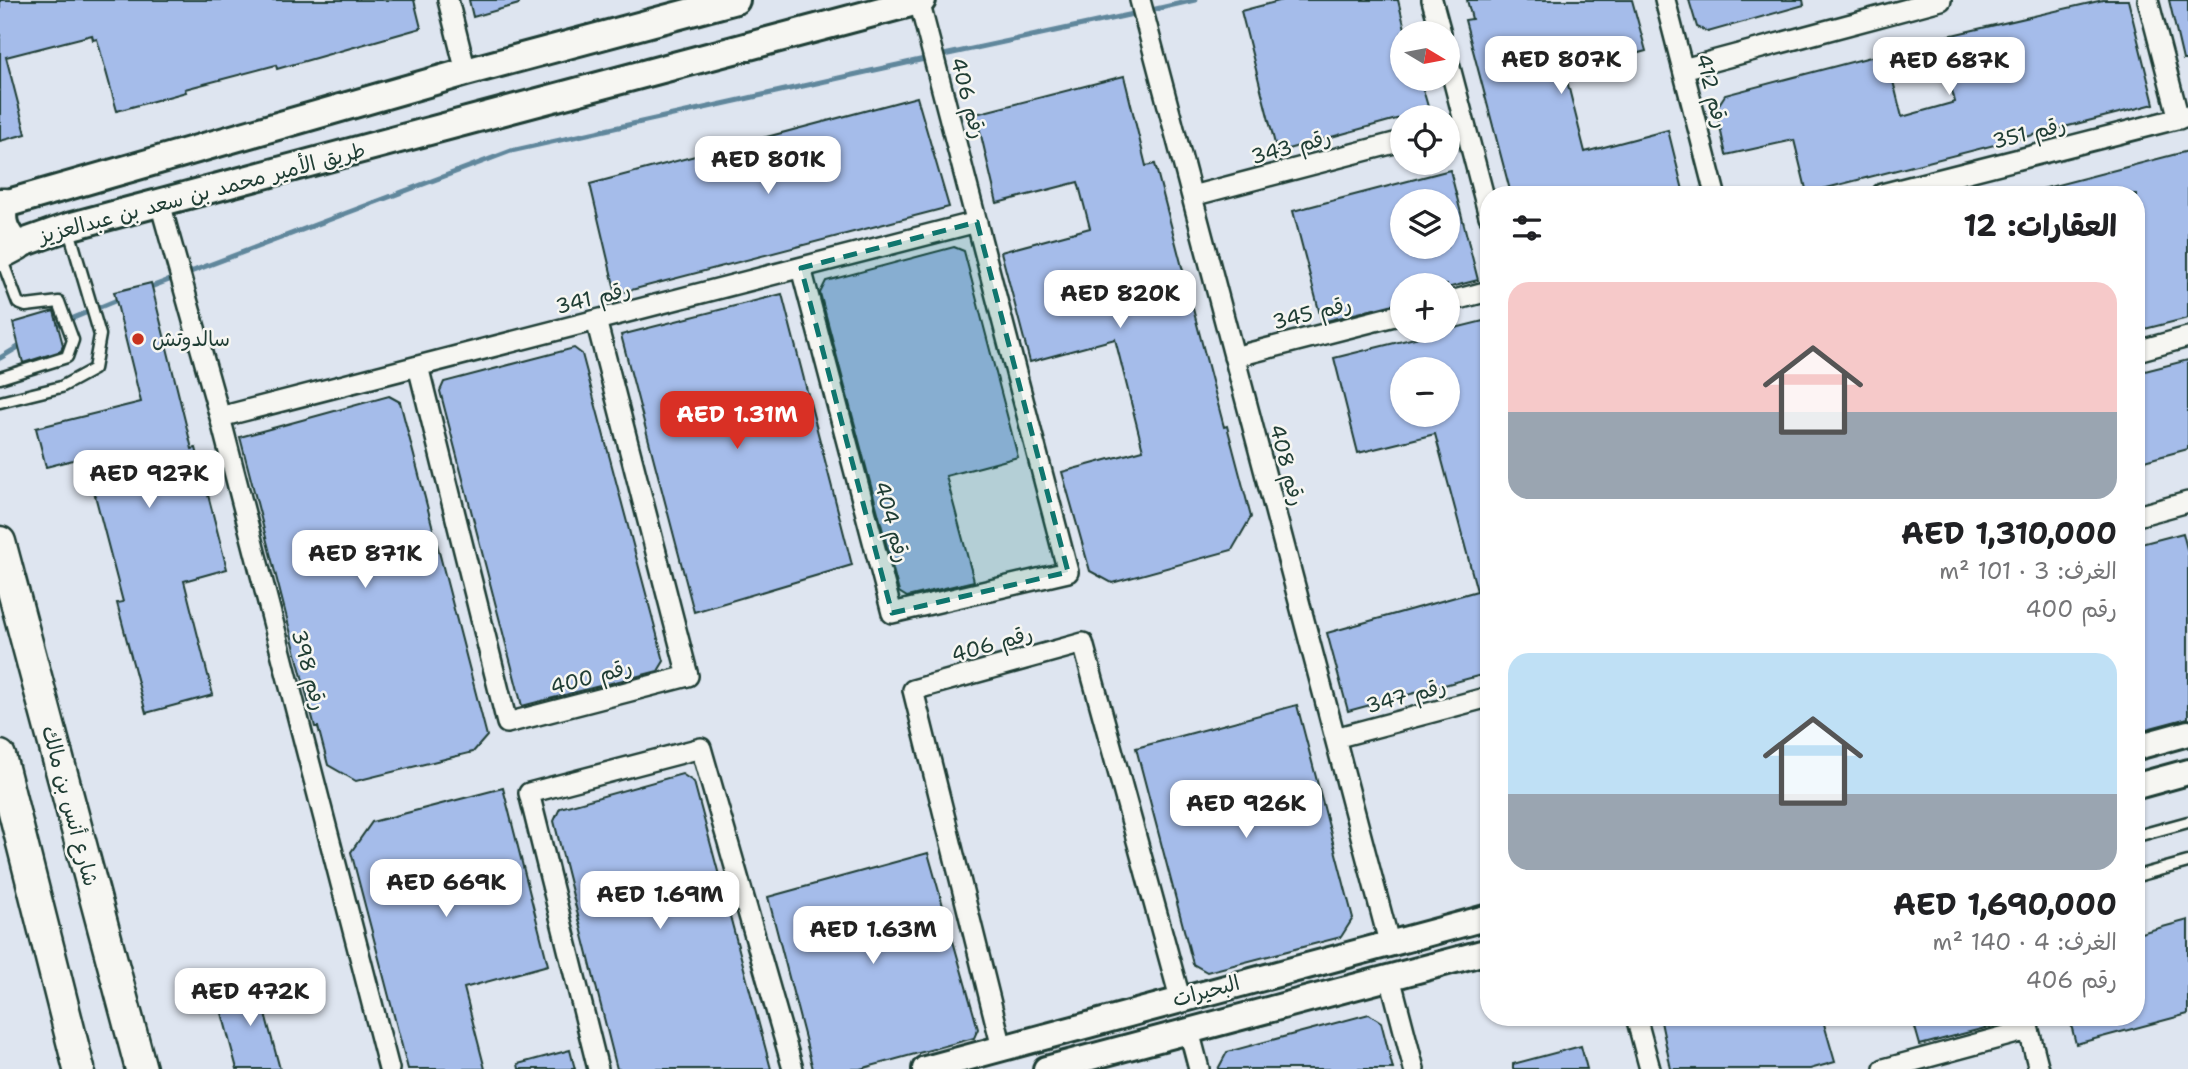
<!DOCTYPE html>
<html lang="ar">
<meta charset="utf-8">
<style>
body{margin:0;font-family:"Shantell Sans","Playpen Sans Arabic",sans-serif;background:#f2f2f2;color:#202124;direction:rtl;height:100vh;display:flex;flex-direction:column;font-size:26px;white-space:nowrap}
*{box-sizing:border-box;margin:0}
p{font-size:23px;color:#757577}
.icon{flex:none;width:38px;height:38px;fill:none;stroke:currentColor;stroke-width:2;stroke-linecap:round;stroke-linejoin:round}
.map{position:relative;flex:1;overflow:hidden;direction:ltr}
.drawer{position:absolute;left:1480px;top:186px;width:665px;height:840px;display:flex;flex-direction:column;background:#fff;border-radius:28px;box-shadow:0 2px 5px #0004;direction:rtl}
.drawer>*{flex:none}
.needle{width:46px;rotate:100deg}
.fabs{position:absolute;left:1390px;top:21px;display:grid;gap:14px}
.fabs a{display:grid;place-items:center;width:70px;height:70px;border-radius:50%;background:#fff;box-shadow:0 2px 5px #0004;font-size:35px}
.price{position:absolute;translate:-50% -60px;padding:0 16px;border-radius:14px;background:#fff;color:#222;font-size:23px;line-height:46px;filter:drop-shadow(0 2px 4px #0008)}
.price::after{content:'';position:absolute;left:50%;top:42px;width:21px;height:16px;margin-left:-10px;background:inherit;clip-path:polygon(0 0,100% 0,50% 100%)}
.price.active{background:#d93025;color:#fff}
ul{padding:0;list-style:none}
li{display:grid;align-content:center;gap:14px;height:371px;padding:0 28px}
li span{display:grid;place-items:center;height:217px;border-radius:21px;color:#555}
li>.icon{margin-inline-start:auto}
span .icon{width:126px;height:126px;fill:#fffc;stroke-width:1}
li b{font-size:30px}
h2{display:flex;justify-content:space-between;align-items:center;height:84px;padding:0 28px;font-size:30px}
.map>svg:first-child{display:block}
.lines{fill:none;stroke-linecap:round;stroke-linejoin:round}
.stream{stroke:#61879c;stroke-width:5}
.building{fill:#a5bcea;stroke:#1f3d34;stroke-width:2;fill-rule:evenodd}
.service-casing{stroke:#1f3d34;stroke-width:15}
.minor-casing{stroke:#1f3d34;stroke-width:24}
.tertiary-casing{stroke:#1f3d34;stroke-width:30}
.secondary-casing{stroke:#1f3d34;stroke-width:32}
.primary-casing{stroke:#1f3d34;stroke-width:35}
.service{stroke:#f6f6f2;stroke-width:10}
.minor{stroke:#f6f6f2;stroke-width:19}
.tertiary{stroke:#f6f6f2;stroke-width:24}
.secondary{stroke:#f6f6f2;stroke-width:26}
.primary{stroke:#f6f6f2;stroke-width:30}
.marked{fill:#0f766e;fill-opacity:0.2;stroke:#0f766e;stroke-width:5;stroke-dasharray:14 9;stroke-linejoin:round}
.poi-dot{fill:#c8321e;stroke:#f6f6f2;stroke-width:2.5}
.labels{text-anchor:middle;stroke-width:5;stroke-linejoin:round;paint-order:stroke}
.street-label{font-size:21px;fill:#1f3d34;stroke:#f6f6f2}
.poi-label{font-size:21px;fill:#1f3d34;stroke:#f6f6f2;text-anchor:start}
</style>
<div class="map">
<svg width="2188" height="1069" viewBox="0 0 2188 1069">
<rect width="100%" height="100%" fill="#dee5f0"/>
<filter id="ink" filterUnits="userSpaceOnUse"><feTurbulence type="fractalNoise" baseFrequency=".0143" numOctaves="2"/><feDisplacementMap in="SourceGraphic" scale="14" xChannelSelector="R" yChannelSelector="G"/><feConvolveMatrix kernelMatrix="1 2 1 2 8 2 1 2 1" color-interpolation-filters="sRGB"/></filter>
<g filter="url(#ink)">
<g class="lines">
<path class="stream" d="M1147,11L1195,0
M939,56L1138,13
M148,288L511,151L929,58
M54,326L122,298
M0,358L25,343"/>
</g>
<path class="building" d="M0,0H414L421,28L277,69L276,65L185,89L186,92L117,111L97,39L93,40L92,35L6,57L26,134L0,141Z
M469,0H518L519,4L473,17Z
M1283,0H1398L1406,33H1402V79H1420L1429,110L1277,152L1241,11Z
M1467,0H1632L1646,51L1565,73L1585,152L1668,130L1684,194H1511L1465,20L1472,19Z
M1689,0H1803L1804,5L1708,32L1697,27Z
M2103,0H2128L2154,104L1807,193L1794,140L1726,155L1716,109L1725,95L1886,53L1902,117L1955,102L1939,38Z
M2169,0H2188V60H2183Z
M1124,76L1146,166L1155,164L1224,427L1227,426L1251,517L1232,550L1112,583L1090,571L1062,472L1143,450L1115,339L1030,362L1001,252L1090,228L1078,182L997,203L976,114Z
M917,97L949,207L616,294L590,184Z
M2188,151V318L2137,331V194H2042V189Z
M1450,170L1478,280L1447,288V285H1402V302L1322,322L1293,211ZM1402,201H1447V247H1402Z
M954,247L964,251L1018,457L946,476L974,581L907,597L899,592L820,293L826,281Z
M151,283L192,449L196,448L227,569L184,581L213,695L146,713L117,603L123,602L85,457L46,467L36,428L141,402L114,292Z
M782,294L852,565L694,612L621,335Z
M54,311L63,345L61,351L23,363L13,323Z
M1483,321L1489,326V673L1348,711L1327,633L1477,591L1435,434L1358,453L1334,358ZM1402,369H1447V415H1402Z
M574,348L582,354L664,661L658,671L522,706L440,391L444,382Z
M2188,360V449L2137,463V373Z
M389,396L400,402L487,736L473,752L356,781L328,765L318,727H315L240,437Z
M2183,533L2188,553V718L2139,731L2137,545Z
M1297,705L1353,918L1341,937L1207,972L1193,964L1136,748Z
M682,774L694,782L771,1069H617L554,821L560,808Z
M503,788L548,965L464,988L485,1069H408L351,852L372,822Z
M928,853L978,1029L974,1038L860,1069H813L768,897Z
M2188,920V1014L2076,1044L2069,1017H2137V934Z
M269,984L274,1003L263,1006L280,1069H237L218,998Z
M1369,1014L1381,1022L1393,1069H1218L1227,1052Z
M1660,1017H1822L1835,1062L1810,1069H1671Z
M1912,1017H2007L2008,1022L1920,1045Z
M1581,1046L1587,1069H1513V1064Z
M570,1050L575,1069H519L518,1064Z"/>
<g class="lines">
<g class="service-casing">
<path id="service" d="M0,378L67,357L73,340L59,302L26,306L18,303L0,255
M0,402L61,387L94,369L100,335L68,227
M2137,836L2188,822
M2137,876L2188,862"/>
</g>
<g class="minor-casing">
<path id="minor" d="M448,0L466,72
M1140,0L1389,942
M1432,0L1441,33
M1665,0L1715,194
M2148,0L2179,119
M1447,56L1489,216
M1683,69L1941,0
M1447,129L1465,125
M1882,194L2188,116
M1192,196L1402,141
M160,203L220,417L389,1069
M801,268L892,613L1068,572L919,1
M1447,302L1489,291
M2137,351L2188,337
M1234,357L1402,314
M418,366L507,723L688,676L596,320
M220,417L977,222
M2137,516L2188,502
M1335,738L1489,697
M1390,977L1414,1069
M1636,1017L1650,1069
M2026,1019L2039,1069
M1189,1031L1199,1069
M1002,1048L913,690L1083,643L1180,998
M598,1069L529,793L701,748L793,1069
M1884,1069L2028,1030"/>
</g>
<g class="tertiary-casing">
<path id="tertiary" d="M2137,747L2188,733
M2137,786L2188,772
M925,1069L1489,917
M1046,1069L1489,951"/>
</g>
<g class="secondary-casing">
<path id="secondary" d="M736,0L466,72L5,204C0,221 5,232 17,245L68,227L922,0"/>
</g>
<g class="primary-casing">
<path id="primary" d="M0,204H5
M0,254L17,245
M0,542L141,1069
M0,756L79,1069"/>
</g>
<use href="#service" class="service"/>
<use href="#minor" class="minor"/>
<use href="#tertiary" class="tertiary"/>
<use href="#secondary" class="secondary"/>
<use href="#primary" class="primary"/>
</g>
</g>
<path class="marked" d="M977,222L1068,572L892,613L801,268Z"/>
<circle class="poi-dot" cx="138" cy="339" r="7"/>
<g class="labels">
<g class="street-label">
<text transform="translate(1712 91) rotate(76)" y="7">رقم 412</text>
<text transform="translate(968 98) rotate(75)" y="7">رقم 406</text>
<text transform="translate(2029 133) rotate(-14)" y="7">رقم 351</text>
<text transform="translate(1291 147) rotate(-15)" y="7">رقم 343</text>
<text transform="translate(202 193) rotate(-15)" y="7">طريق الأمير محمد بن سعد بن عبدالعزيز</text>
<text transform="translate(593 298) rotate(-14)" y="7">رقم 341</text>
<text transform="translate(1312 313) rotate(-14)" y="7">رقم 345</text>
<text transform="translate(1287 465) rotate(75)" y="7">رقم 408</text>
<text transform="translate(892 522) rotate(75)" y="7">رقم 404</text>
<text transform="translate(992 644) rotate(-16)" y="7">رقم 406</text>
<text transform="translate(309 670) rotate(75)" y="7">رقم 398</text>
<text transform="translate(591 677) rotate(-15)" y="7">رقم 400</text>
<text transform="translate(1406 696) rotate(-15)" y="7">رقم 347</text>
<text transform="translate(70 806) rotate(75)" y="7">شارع أنس بن مالك</text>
<text transform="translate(1206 991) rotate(-15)" y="7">البحيرات</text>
</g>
<g class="poi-label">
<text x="152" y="346">سالدوتش</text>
</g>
</g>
</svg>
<div class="fabs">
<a><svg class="needle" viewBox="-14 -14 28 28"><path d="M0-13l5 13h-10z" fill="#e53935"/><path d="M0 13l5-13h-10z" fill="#757577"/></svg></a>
<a><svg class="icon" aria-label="locate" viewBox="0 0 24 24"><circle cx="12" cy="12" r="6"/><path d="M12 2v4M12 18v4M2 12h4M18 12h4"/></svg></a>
<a><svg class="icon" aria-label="layers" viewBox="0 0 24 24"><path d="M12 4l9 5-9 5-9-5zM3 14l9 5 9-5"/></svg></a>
<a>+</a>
<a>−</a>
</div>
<b class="price" style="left:1561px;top:96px">AED 807K</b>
<b class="price" style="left:1949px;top:97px">AED 687K</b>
<b class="price" style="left:768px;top:196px">AED 801K</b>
<b class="price" style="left:1120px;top:330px">AED 820K</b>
<b class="price active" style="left:737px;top:451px">AED 1.31M</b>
<b class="price" style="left:149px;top:510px">AED 927K</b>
<b class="price" style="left:365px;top:590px">AED 871K</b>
<b class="price" style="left:1246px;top:840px">AED 926K</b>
<b class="price" style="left:446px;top:919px">AED 669K</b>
<b class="price" style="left:660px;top:931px">AED 1.69M</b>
<b class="price" style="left:873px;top:966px">AED 1.63M</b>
<b class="price" style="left:250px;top:1028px">AED 472K</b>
<section class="drawer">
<h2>العقارات: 12<svg class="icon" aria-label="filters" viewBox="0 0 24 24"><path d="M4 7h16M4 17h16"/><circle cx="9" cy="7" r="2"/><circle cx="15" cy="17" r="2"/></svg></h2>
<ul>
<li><span style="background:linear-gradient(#f6c9c9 60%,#9aa5b1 0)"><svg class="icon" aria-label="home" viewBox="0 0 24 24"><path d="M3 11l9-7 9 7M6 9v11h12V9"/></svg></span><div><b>AED 1,310,000</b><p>الغرف: 3 · 101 m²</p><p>رقم 400</p></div></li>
<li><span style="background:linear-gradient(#bfe0f5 65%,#9aa5b1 0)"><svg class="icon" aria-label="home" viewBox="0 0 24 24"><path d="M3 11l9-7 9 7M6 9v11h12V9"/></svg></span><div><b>AED 1,690,000</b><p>الغرف: 4 · 140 m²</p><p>رقم 406</p></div></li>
</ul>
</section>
</div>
